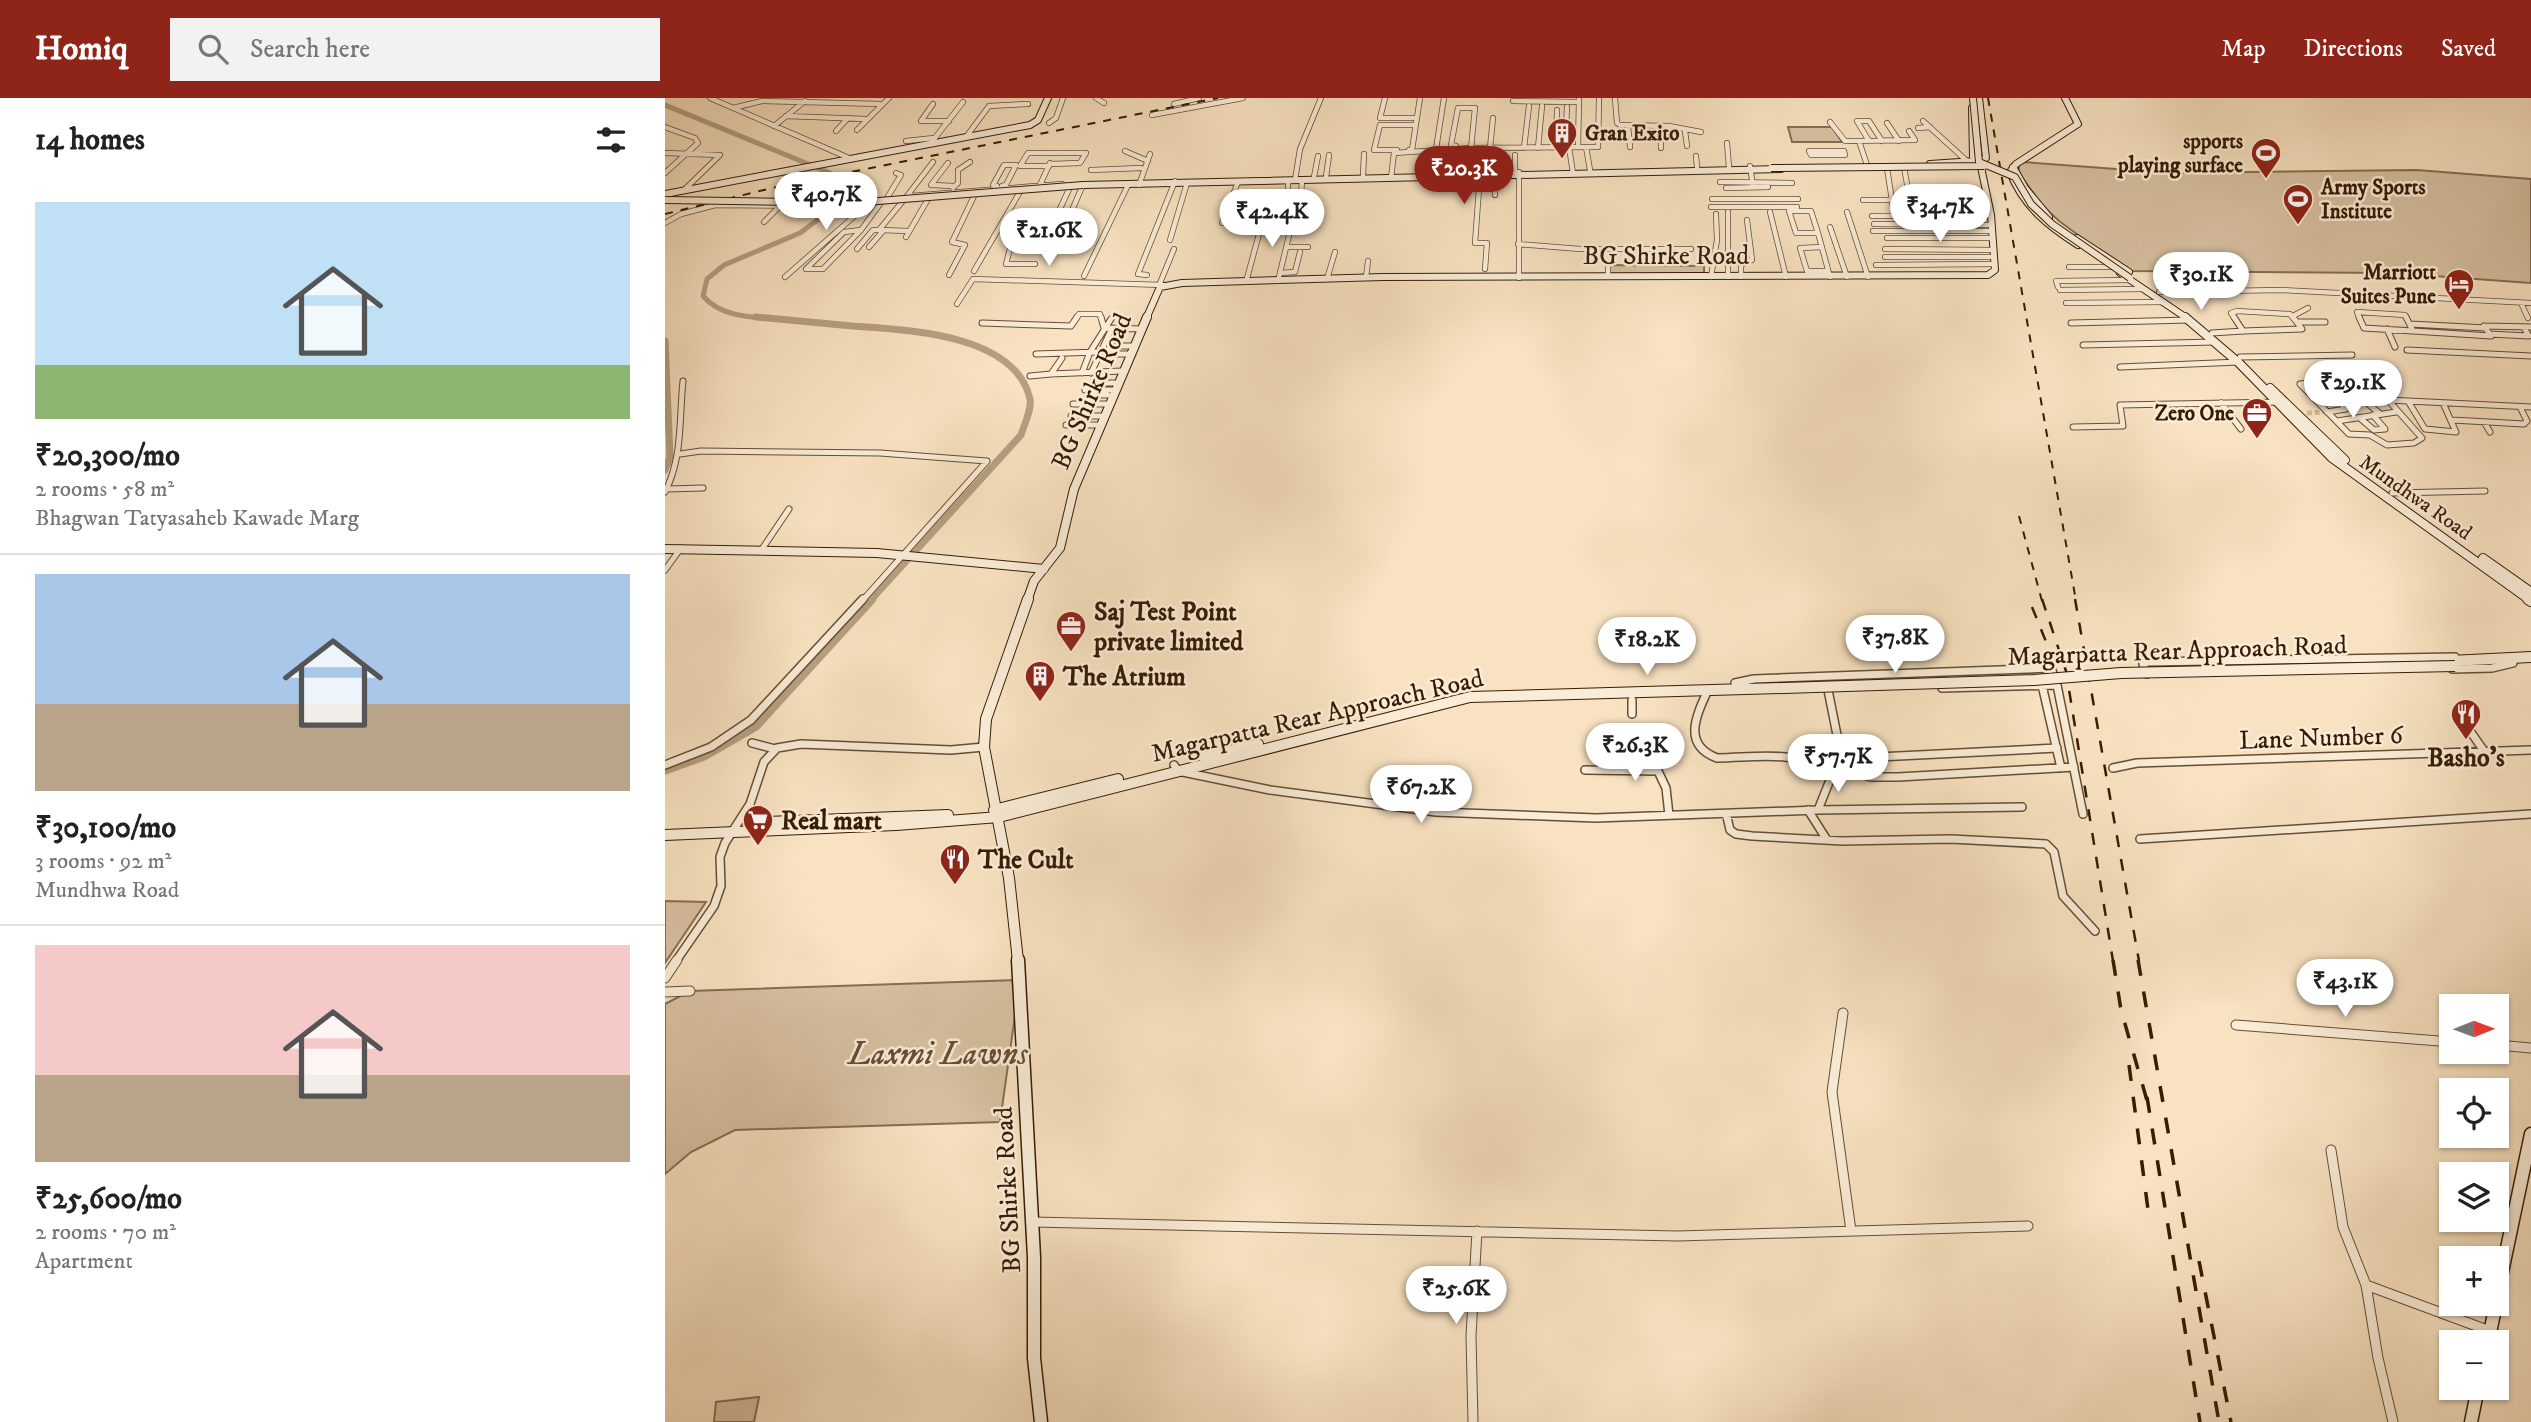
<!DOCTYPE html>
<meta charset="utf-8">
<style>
body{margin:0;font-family:"IM FELL DW Pica",serif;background:#f2f2f2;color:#222;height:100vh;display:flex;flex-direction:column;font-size:26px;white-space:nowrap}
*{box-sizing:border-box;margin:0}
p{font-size:23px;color:#767676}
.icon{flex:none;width:38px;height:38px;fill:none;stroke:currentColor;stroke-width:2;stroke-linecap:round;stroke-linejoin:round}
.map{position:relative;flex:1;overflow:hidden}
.sheet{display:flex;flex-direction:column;background:#fff;width:665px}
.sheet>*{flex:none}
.needle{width:46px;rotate:89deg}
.buttons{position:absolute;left:1774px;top:896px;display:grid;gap:14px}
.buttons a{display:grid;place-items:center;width:70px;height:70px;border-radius:0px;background:#fff;box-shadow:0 2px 5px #0004;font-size:35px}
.price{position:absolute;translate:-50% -60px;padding:0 16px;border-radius:24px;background:#fff;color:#222;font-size:23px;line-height:46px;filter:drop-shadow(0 2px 4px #0008)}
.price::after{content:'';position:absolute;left:50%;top:42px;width:21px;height:16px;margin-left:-10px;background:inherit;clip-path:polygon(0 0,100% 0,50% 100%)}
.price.active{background:#8f2418;color:#fff}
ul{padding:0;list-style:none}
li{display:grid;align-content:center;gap:14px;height:371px;padding:0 35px}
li+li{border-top:2px solid #e0e0e0}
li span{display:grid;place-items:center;height:217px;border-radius:0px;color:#555}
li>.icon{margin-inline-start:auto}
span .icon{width:126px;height:126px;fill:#fffc;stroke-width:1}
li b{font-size:30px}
h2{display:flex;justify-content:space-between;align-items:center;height:84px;padding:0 35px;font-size:30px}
header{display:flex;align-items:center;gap:42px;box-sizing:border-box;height:98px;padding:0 35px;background:#8f2418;color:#fff}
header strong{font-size:33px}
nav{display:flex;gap:38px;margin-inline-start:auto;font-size:24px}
.search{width:490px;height:63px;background:#f2f2f2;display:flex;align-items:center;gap:18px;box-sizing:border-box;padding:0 24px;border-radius:0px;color:#767676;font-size:26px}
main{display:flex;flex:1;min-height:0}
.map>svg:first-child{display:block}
.green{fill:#d7c0a1;stroke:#876e52;stroke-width:2}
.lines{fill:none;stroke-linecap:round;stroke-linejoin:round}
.canal-far2{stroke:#b69f81;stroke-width:5}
.canal-far1{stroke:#b69f81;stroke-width:7}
.canal{stroke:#b69f81;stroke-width:9}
.street-tunnel{stroke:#d1ba9b;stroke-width:5;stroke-dasharray:5 2.5;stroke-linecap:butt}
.street-far3-casing{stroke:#674e33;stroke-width:6}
.street-far2-casing{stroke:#674e33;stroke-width:7}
.street-far1-casing{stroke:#674e33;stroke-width:10}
.street-casing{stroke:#674e33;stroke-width:11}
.secondary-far3-casing{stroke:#371c04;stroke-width:8}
.secondary-far2-casing{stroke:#371c04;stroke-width:10}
.secondary-far1-casing{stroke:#371c04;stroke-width:12}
.secondary-casing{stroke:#371c04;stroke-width:15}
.street-far3{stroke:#faecd7;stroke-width:4.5}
.street-far2{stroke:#faecd7;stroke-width:5}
.street-far1{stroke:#faecd7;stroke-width:7}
.street{stroke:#faecd7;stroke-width:9}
.secondary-far3{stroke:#faecd7;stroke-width:6}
.secondary-far2{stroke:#faecd7;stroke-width:8}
.secondary-far1{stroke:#faecd7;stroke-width:10}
.secondary{stroke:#faecd7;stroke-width:12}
.rail-far2{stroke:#371c04;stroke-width:2;stroke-dasharray:8 8;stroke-linecap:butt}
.rail-far1{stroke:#371c04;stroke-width:2.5;stroke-dasharray:12 12;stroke-linecap:butt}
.rail{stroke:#371c04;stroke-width:3.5;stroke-dasharray:16 16;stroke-linecap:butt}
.secondary-bridge-far1-casing{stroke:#371c04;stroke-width:8;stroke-linecap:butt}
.secondary-bridge-casing{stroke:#371c04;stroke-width:12;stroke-linecap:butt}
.secondary-bridge-far1{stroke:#faecd7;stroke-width:6}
.secondary-bridge{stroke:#faecd7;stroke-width:10}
.labels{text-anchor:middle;stroke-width:5;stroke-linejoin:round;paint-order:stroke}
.far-poi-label{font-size:21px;font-weight:bold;fill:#371c04;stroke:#faecd7;text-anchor:end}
.far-street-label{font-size:21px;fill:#371c04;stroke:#faecd7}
.street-label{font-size:26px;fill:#371c04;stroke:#faecd7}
.poi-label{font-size:26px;font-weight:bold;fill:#371c04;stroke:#faecd7;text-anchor:start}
.near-park-label{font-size:32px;font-style:italic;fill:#674d33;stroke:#faecd7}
</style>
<header>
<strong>Homiq</strong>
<div class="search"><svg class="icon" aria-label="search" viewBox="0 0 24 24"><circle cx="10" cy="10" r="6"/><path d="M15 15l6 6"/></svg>Search here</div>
<nav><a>Map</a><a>Directions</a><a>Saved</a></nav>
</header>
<main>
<section class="sheet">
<h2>14 homes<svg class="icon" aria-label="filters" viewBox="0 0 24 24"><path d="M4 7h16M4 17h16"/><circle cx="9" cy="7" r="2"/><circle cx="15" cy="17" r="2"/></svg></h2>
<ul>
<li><span style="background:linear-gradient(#bfe0f5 75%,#8fb573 0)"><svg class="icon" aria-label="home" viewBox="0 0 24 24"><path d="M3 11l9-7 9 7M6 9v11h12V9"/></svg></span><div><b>₹20,300/mo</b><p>2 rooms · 58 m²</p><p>Bhagwan Tatyasaheb Kawade Marg</p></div></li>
<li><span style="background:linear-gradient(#a9c7e8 60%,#b9a48a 0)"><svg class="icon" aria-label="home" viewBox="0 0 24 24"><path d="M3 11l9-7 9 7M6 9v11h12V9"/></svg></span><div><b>₹30,100/mo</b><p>3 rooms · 92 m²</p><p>Mundhwa Road</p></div></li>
<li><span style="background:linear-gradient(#f6c9c9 60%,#b9a48a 0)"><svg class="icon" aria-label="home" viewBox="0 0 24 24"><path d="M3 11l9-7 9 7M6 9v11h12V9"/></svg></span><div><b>₹25,600/mo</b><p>2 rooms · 70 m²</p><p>Apartment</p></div></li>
</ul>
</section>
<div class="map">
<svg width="1866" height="1324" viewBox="0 0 1866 1324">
<rect width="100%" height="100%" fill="#f8e2c1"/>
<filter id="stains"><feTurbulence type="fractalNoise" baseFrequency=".00286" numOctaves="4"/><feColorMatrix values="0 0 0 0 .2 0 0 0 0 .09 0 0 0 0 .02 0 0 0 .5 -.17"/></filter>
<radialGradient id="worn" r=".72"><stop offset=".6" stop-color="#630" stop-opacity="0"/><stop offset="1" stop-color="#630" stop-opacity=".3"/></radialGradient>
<path class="green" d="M1123,29H1167L1177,44H1127Z
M1358,64L1505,75L1752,72L1866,81V185L1727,175L1462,173L1394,123L1377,107L1354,75V68Z
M942,167L1039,168V176H942Z
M0,803L41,804L0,865Z
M355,882L335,1024L70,1032L26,1054L0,1076V906L25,893Z
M94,1299L89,1324H49L51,1304Z"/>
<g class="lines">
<path class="canal-far2" d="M0,7L165,75L173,85L179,102L135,135L59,167L42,181L38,198C56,219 85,219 111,221"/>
<path class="canal-far1" d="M91,219C123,222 155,225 187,228C240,232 350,235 365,301C367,311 359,327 356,337L205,503
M0,243L5,359L0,372"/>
<path class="canal" d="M0,672L39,658L91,628L207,501"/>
<path class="street-tunnel" d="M1642,315L1658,314"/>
<g class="street-far3-casing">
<path id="street-far3" d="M45,0L184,60
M431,0L439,5
M720,0L715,20H752
M950,0L952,25L955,27L1004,28L1036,34
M848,3L914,4
M268,6L256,23H284
M509,6L534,0
M68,10L97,3L216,6
M487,17L578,0
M121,18L201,21
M1258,23L1303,64
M1165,24L1180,43L1250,42L1244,33
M384,25L391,20L398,0
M1222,25L1234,43
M109,28L140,3
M963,28L965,49
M995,28L996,50
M0,29L30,40L33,45L0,75
M1253,30L1265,29
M192,32L224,0
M171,33L183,20
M1020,33L1022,48
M301,39L324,8L363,6
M241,43L269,40
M1194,43L1202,67
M1204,43L1192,23H1204L1217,43
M266,45L298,4
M1062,45L1064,69
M791,48L786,47L793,10H810L806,50
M904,49L908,75
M913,49L914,1
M921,49L925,72
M825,50L828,20
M859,50L864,8
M873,50L877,8
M891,50L892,12
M900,50L902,9
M771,51L779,0
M732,52H709L715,27H751
M744,52H747L755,0
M460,53L483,63
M1144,53H1179L1180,57H1146Z
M0,55L55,57L18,93
M850,57V74
M1031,58L1032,69
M283,65L266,87L289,88
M384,68H355L363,55H421L415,65L385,66
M1085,68L1088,88
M1239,69L1245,103
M1222,70L1228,109
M426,72L476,70
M854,74V180
M815,77L810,145H822L820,171
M829,77L830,97
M698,78L699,56
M780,78L781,55
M649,79L653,58
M661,79L664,57
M726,80L729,55L806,50L933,49L934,0
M630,82L635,51L656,0
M623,83V100
M1055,84L1127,85
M375,87L385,65
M474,87L485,56
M332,88L328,87L339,67H351L341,87L337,88
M288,90L293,85V72L305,64
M1061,90L1103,89
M242,98L268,64
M245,98L397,86
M636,98L637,82
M222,100L236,77L231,75
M1047,101H1133
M1198,102H1226
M237,104L214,132L244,133
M49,107L177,108
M1046,109H1132
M1231,112L1324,110
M1124,113H1146L1153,135H1131Z
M1063,114V179
M1105,114L1121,179
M1182,114L1203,179
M1207,118L1326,117
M99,124L116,107
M0,125L16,116L62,104
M557,125L573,84
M1209,126L1327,127
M1165,129L1182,179
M1208,133H1327
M1153,135L1165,179
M396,138L417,89
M241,139L263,101
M1222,140H1328
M505,142L522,85
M853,146L915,151H1026
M204,149L218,133
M621,149H643
M1157,149L1135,150L1142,173H1163
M192,151L208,132H214
M1220,151L1329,152
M1220,159H1329
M370,166H341L347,143L351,140L382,139L405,89
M943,166V179
M1211,167L1329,166
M1404,169H1445
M141,171H158L196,132L215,106
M141,171L179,134L196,132
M309,173L356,92
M615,175L630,174L635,154
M284,177L300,147L287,144L310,96
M482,177L473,176L510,83
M419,178L463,87
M120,179L202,107
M701,179L703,163
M1046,179L1052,142L1051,116
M1076,179V167L1087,162L1082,122
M662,181L670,154
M613,183L627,125
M581,184L597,125
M495,185L509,151
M1393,189L1391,183L1465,182
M1395,192L1478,191
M1494,194L1617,192L1866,205
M1401,205L1499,204
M1856,205L1863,220
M292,206L308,181L498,187
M1628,218L1643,210
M411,221L414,216H435L436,221
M1570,221L1566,215L1572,213L1625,216L1629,221
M1695,221L1692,214L1740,217L1742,221"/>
</g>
<g class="street-far2-casing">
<path id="street-far2" d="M436,219L439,230L477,231
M1569,219L1578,233
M1694,219L1699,230L1748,233L1741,219
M1632,224H1660
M317,225L406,228L412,219
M1406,225L1524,222
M1745,226L1821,230
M1819,228L1866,229
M1722,231L1730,249
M1578,233L1637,231L1628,219
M1748,233L1826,238L1819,228
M1547,235L1578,233
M1824,236L1864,238L1859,230
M1418,247L1550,244
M451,248H469
M1742,252L1866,258
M371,256L434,254
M449,256H465
M1575,259L1687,257
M1455,269L1574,264
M417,275L425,254L446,221
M426,275L447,230
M386,276L457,273
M365,278L386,276L397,260
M434,285H453
M420,292H450
M426,297H443
M1725,302C1697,283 1667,283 1635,286L1684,336L1705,337L1722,347L1749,345L1757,340L1723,302L1866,309
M1743,303L1760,331L1791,334L1778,305
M1556,305L1576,331
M408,306H443
M1662,314L1681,311L1667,295L1688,293L1714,315
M406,318H438
M1696,321L1709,332L1720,331L1708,317
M1787,322L1859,326L1862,323L1855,309
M1672,323L1731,314
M1819,324L1825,334
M401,327H435
M1408,329L1458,328L1455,307L1617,304
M15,356L36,353L215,355L322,363L197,503
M2,391L38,390
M0,394C18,359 14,321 18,283
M1727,395L1820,393
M97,451L124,411
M0,472L16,450"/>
</g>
<g class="street-far1-casing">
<path id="street-far1" d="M1787,571L1827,570L1848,565
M1482,576L1478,566L1482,564L1790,559
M1070,585L1089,581L1386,570L1392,587L1418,716
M1377,587L1396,670
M1277,590L1392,587
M1043,592C1031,618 1017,647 1052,660C1098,659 1126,652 1169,674
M967,602V616
M1803,630L1819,653
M87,645L110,651
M1173,661L1392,650
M0,667L46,649L86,622L198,501
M509,667L513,673L605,692L771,714L931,720L1153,712L1357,709
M1171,670L1206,679H1233L1409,669
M1448,670L1472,665L1866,652
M920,672L993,673L1001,690L1004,717
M1143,712L1162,742
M1153,712L1173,662V642L1163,592
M1062,719L1065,732L1071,736L1087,738L1177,743L1286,741L1381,746L1389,754L1398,798L1430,833
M1475,741L1866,716
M11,863L49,808L56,788L55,759L60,745L85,706L99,664L112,650L136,646L286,652L319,649"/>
</g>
<g class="street-casing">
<path id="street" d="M0,880L12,862
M0,894L25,893
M1178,915L1167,994L1186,1133
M1571,927L1787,944
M1832,947L1866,950
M1666,1052L1678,1129L1701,1187L1713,1260L1728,1324
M367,1124L1013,1138L1363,1128
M1701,1187L1825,1233
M808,1324L806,1238L812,1133"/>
</g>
<g class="secondary-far3-casing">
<path id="secondary-far3" d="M1400,0L1413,26L1351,66L1345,74C1358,108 1383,128 1413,147
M1265,66L1310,63
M1312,66L1321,60L1314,0
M1348,69L1360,90L1384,119
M418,87L1116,71
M0,96L365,27L373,22L383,0
M1412,140L1464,174
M1455,175L1523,221
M481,221L495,189L517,185L718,179L1323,177L1330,172L1326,117L1316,69L1308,59L1307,10"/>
</g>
<g class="secondary-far2-casing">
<path id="secondary-far2" d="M1520,219L1574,265L1667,360L1866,503
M1605,290L1680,362
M0,451L212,455L379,471
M1818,460L1866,494
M362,503L369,483L395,450L409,391L482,219"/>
</g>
<g class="secondary-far1-casing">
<path id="secondary-far1" d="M1863,501L1866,503
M1785,563L1866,559
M539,659L593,646
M329,712L453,681
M102,724L283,717
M0,737L231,727L334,719L805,599L1119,590
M353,863L344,780L319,649L321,621L363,501"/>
</g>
<g class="secondary-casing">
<path id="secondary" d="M353,862L369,1159V1260L376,1324
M1832,1198L1866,1036
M1823,1244L1831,1206
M1806,1324L1813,1290"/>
</g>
<use href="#street-far3" class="street-far3"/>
<use href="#street-far2" class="street-far2"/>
<use href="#street-far1" class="street-far1"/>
<use href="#street" class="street"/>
<use href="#secondary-far3" class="secondary-far3"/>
<use href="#secondary-far2" class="secondary-far2"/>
<use href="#secondary-far1" class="secondary-far1"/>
<use href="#secondary" class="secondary"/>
<path class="rail-far2" d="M1323,0L1411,503
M0,116L107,90L553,0
M1354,418L1377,503"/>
<path class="rail-far1" d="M1377,501L1401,573L1448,863
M1410,501L1474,863
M1367,509L1388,561"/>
<path class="rail" d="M1448,862L1456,912L1483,1006
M1473,862L1554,1324
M1464,967L1484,1119
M1482,999L1535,1324
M1534,1163L1566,1324"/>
<g class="secondary-bridge-far1-casing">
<path id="secondary-bridge-far1" d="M1308,0L1314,64L1350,79L1366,106L1387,126L1465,180
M1106,70L1319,68
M0,102L188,105L418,87"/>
</g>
<g class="secondary-bridge-casing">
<path id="secondary-bridge" d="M1119,590L1369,582L1456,575L1790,568"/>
</g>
<use href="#secondary-bridge-far1" class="secondary-bridge-far1"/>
<use href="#secondary-bridge" class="secondary-bridge"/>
</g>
<defs>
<g id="building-pin" transform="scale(1.575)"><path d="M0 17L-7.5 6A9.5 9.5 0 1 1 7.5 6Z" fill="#8f2418" stroke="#faecd7"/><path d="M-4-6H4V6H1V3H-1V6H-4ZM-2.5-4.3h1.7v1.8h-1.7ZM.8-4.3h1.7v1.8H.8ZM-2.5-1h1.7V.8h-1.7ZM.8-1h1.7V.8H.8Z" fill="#fff"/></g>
<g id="stadium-pin" transform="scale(1.575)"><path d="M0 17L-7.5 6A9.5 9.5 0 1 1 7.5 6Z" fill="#8f2418" stroke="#faecd7"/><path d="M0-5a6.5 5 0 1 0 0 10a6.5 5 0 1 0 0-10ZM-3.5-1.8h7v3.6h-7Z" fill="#fff"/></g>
<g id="hotel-pin" transform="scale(1.575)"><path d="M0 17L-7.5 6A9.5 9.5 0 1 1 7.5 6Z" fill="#8f2418" stroke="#faecd7"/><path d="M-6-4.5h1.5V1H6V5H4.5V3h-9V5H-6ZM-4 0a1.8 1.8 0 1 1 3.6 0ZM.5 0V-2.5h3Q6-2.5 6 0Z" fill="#fff"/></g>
<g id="office-pin" transform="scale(1.575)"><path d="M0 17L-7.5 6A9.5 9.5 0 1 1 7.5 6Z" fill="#8f2418" stroke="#faecd7"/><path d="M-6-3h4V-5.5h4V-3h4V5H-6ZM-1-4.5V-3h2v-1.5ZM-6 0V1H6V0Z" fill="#fff"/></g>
<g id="restaurant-pin" transform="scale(1.575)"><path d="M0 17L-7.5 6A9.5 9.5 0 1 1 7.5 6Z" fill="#8f2418" stroke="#faecd7"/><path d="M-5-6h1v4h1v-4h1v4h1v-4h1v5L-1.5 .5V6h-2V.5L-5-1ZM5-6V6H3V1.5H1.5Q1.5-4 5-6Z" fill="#fff"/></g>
<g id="supermarket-pin" transform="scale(1.575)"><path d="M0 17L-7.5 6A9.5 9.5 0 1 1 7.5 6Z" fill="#8f2418" stroke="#faecd7"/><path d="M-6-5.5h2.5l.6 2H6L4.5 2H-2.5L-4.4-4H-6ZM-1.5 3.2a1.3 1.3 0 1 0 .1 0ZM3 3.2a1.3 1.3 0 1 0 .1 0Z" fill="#fff"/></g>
</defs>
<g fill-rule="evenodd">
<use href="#building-pin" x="897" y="35"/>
<use href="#stadium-pin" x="1601" y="55"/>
<use href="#stadium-pin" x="1633" y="101"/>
<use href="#hotel-pin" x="1794" y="186"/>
<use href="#office-pin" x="1592" y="315"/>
<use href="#office-pin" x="406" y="528"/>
<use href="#building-pin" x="375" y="578"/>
<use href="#restaurant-pin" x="1801" y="616"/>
<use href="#supermarket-pin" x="93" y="722"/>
<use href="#restaurant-pin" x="290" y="761"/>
</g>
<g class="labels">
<g class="far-poi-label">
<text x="920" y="42" text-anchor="start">Gran Exito</text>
<text x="1578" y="50">spports<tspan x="1578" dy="24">playing surface</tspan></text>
<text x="1656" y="96" text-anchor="start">Army Sports<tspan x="1656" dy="24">Institute</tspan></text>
<text x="1771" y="181">Marriott<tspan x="1771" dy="24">Suites Pune</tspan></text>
<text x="1569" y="322">Zero One</text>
</g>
<g class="far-street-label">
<text transform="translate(1751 399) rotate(35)" y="7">Mundhwa Road</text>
</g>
<g class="street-label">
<text x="1001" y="166">BG Shirke Road</text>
<text transform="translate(426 293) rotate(-67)" y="9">BG Shirke Road</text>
<text transform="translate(1512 552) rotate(-2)" y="9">Magarpatta Rear Approach Road</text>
<text transform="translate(652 617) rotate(-13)" y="9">Magarpatta Rear Approach Road</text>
<text transform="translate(1656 639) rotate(-2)" y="9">Lane Number 6</text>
<text transform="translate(342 1092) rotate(-93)" y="9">BG Shirke Road</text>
</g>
<g class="poi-label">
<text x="429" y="522">Saj Test Point<tspan x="429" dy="30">private limited</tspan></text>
<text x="398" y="587">The Atrium</text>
<text x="1801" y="668" text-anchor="middle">Basho's</text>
<text x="116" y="731">Real mart</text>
<text x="313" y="770">The Cult</text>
</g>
<g class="near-park-label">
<text x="273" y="966">Laxmi Lawns</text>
</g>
</g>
<rect width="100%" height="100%" filter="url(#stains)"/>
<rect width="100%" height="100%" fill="url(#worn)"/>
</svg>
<div class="buttons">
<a><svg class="needle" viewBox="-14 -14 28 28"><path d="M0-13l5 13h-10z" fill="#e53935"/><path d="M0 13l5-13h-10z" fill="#767676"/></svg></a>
<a><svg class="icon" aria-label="locate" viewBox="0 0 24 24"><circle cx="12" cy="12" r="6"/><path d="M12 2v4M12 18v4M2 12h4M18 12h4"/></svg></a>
<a><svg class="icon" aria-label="layers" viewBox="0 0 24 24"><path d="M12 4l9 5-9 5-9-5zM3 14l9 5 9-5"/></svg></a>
<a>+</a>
<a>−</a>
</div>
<b class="price active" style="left:799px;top:108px">₹20.3K</b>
<b class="price" style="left:161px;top:134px">₹40.7K</b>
<b class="price" style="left:1275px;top:146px">₹34.7K</b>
<b class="price" style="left:607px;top:151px">₹42.4K</b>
<b class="price" style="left:384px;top:170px">₹21.6K</b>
<b class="price" style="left:1536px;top:214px">₹30.1K</b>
<b class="price" style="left:1688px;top:322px">₹29.1K</b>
<b class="price" style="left:1230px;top:577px">₹37.8K</b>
<b class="price" style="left:982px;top:579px">₹18.2K</b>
<b class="price" style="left:970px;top:685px">₹26.3K</b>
<b class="price" style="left:1173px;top:696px">₹57.7K</b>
<b class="price" style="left:756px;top:727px">₹67.2K</b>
<b class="price" style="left:1680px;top:921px">₹43.1K</b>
<b class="price" style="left:791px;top:1228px">₹25.6K</b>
</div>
</main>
